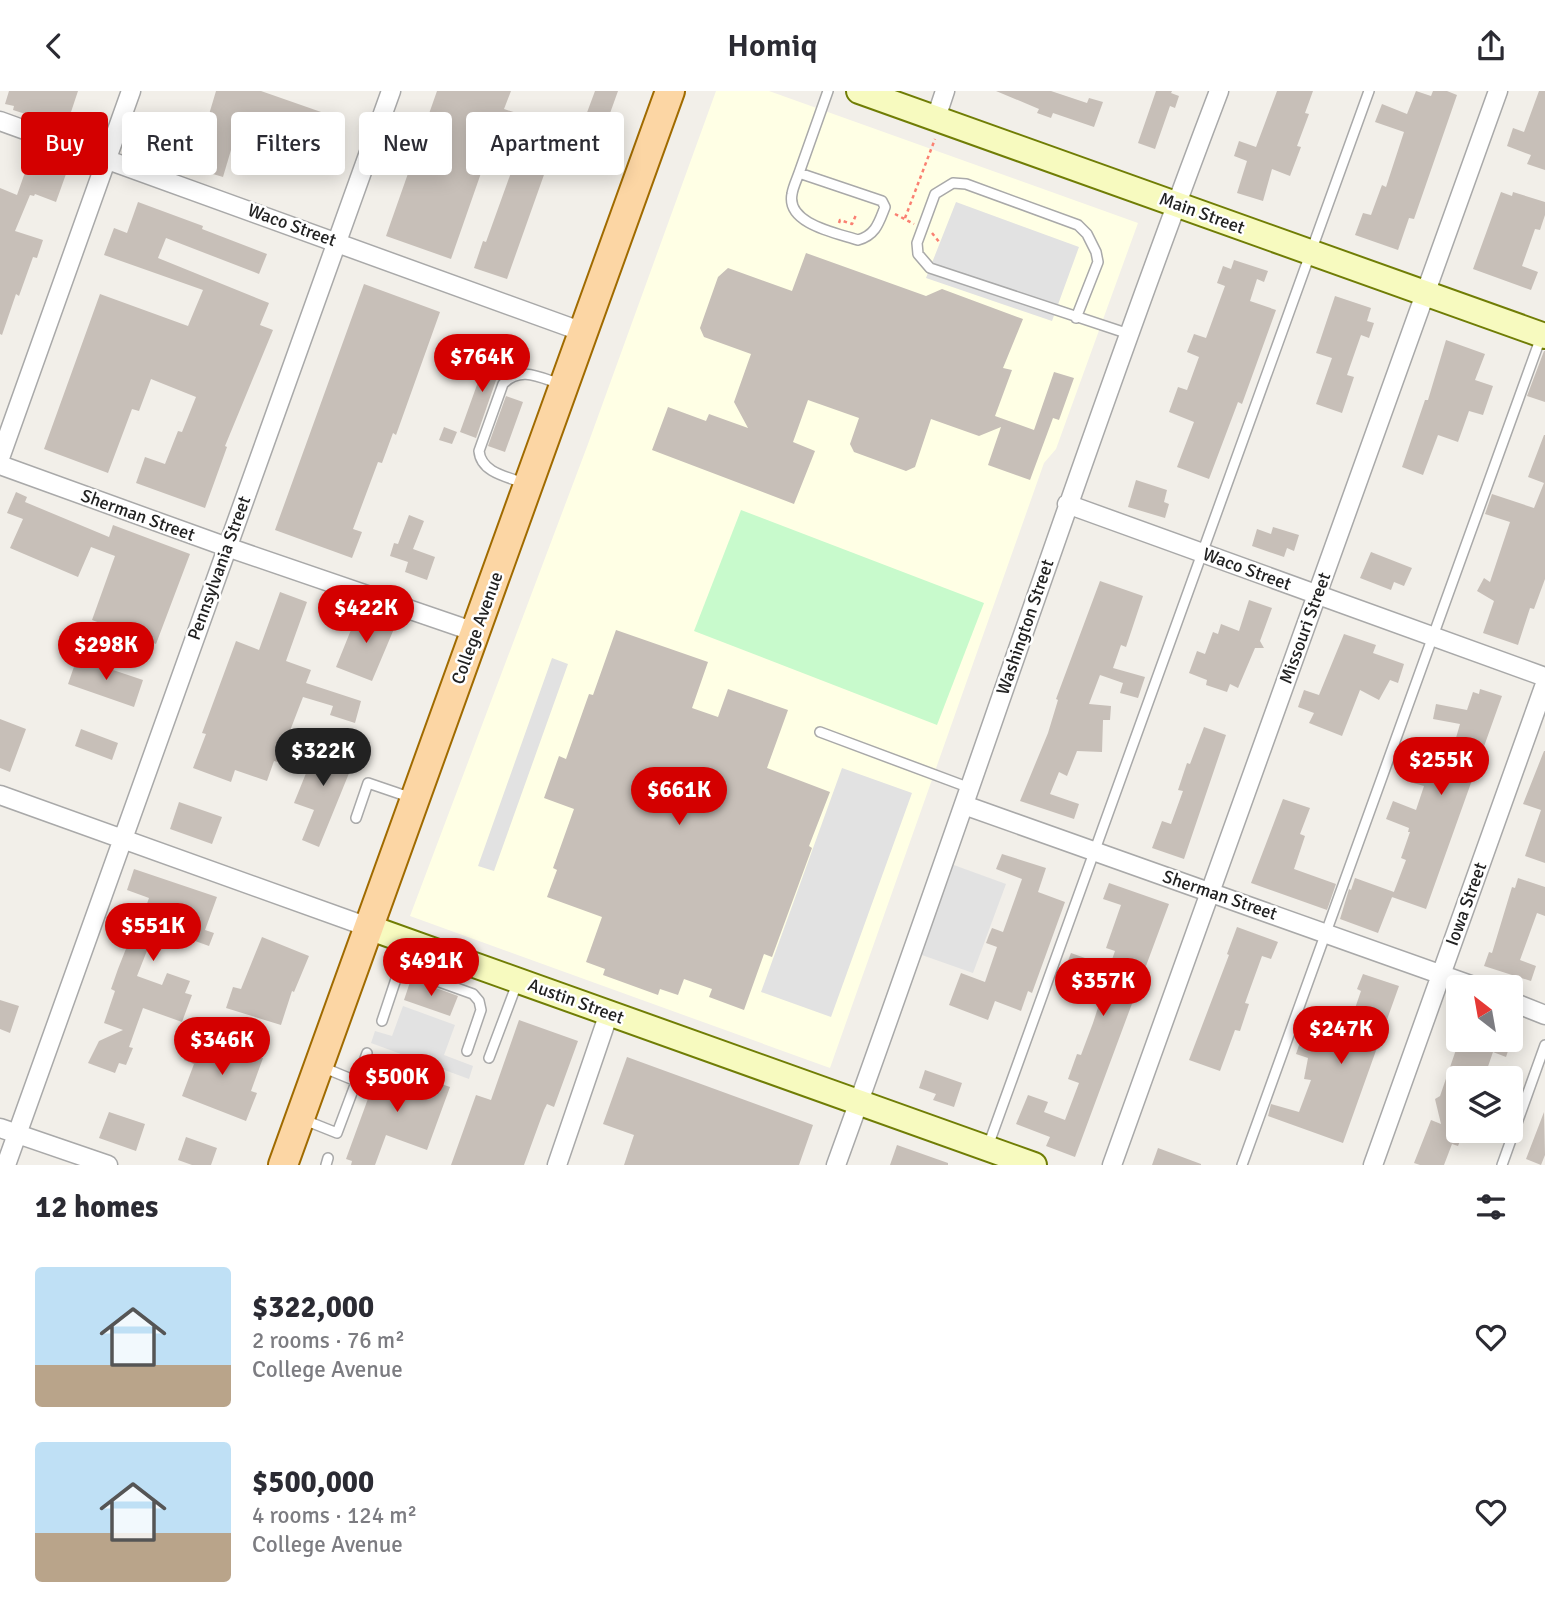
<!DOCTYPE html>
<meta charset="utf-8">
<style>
body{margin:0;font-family:Signika,sans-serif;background:#f7f7f7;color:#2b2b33;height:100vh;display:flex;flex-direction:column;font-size:26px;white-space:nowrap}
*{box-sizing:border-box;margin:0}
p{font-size:23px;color:#7c7c81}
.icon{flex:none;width:38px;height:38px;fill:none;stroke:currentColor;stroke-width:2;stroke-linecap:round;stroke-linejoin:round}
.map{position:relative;height:1074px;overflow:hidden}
.details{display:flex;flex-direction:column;background:#fff;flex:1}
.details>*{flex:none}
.top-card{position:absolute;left:21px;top:21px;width:700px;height:63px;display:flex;gap:14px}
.needle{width:46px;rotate:329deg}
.buttons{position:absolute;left:1446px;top:884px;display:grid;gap:14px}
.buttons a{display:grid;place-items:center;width:77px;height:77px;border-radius:7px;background:#fff;box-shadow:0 4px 18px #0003;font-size:35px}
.price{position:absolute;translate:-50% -60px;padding:0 16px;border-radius:24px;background:#d40000;color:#fff;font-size:23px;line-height:46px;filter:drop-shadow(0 2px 4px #0008)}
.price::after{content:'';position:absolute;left:50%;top:42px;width:21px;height:16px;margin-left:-10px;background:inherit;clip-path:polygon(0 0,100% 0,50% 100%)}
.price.active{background:#222;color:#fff}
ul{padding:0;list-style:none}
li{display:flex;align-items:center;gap:21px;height:175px;padding:0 35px}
li span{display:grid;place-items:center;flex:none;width:196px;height:140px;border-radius:7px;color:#555}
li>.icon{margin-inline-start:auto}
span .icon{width:84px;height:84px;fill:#fffc;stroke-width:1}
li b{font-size:30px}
h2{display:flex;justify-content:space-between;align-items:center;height:84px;padding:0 35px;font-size:30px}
.tag{padding:0 24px;border-radius:7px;background:#fff;box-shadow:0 4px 18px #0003;font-size:24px;line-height:63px}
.tag.active{background:#d40000;color:#fff}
header{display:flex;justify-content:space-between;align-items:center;height:91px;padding:0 35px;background:#fff;font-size:32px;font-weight:600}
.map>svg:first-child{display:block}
.education{fill:#ffffe5}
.park{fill:#c8facc}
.parking{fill:#e2e2e2}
.building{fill:#c7bfb8}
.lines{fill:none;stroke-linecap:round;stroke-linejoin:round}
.lane-casing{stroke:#a9a9a9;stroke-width:12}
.street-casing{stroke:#a9a9a9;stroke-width:21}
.secondary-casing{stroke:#707d05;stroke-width:28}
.primary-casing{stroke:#a06b00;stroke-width:32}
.path{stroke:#fa8072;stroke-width:2.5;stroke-dasharray:3.5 3.5;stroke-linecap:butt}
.lane{stroke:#fff;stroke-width:9}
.street{stroke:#fff;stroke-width:18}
.secondary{stroke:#f7fabf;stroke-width:24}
.primary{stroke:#fcd6a4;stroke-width:28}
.labels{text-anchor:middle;stroke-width:5;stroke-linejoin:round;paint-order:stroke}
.street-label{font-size:18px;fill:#222;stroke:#fff}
</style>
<header><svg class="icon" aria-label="back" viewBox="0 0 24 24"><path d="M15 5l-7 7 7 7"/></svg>Homiq<svg class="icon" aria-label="share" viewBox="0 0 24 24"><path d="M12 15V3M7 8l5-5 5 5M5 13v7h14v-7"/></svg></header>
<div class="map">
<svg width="1545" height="1074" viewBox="0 0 1545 1074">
<rect width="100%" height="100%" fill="#f2efe9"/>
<path class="education" d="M716,0H769L1138,132L1056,358L1044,372L830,977L410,825L588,353Z"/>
<path class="park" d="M741,419L984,512L937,634L694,540Z"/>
<path class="parking" d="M956,111L1079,156L1052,230L926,187Z
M552,567L568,573L494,780L478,775Z
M842,677L912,702L831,926L761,901Z
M951,773L1006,793L973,882L919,863Z
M403,915L455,934L444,964L473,975L469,988L371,952L375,940L392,945Z"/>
<path class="building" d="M9,0H78L66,36L13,19L14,15L5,13Z
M216,0H261L344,29L333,58L241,25L223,86L193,77Z
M437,0H511L504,18L542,30L533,58L551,64L507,188L474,177L483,150L486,151L522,51L495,42L451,168L386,145Z
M595,0H618L590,78L569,70Z
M996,0H1051L1087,12L1089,7L1103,11L1094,36L1053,22L1051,27L1037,22L1039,18Z
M1156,0H1172L1171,2L1179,5L1175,17L1170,15L1155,58L1138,52Z
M1277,0H1313L1305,22L1309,23L1297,55L1301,56L1290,85L1272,78L1263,110L1237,102L1247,70L1234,65L1239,50L1256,56Z
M1416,0L1431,5L1433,0H1447L1457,4L1414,128L1409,127L1398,159L1355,144L1363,122L1371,124L1382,94L1386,96L1404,41L1375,31L1382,13L1407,23Z
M1539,0H1545V79L1527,73L1531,64L1507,55L1513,37L1524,41Z
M29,70L66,83L56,111L35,103L34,105L30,104L15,140L43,149L37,167L33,166L19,205L16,203L2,244L0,243V97L17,104Z
M1501,101L1512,105L1513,101L1545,111V124L1540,139L1535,138L1522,175L1538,181L1531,199L1473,178Z
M138,111L203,135L202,138L267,163L259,183L166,147L158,167L269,212L260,234L273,239L225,355L227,356L205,417L136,392L145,366L165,373L178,340L182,341L196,306L151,288L139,320L132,318L108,382L44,358L100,203L188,235L203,199L104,164L114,137L127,142Z
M806,162L926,205L942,198L1023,228L1003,277L1012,279L995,325L1034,339L1054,281L1074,287L1059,329L1053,327L1030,389L988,374L1001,336L979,345L931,328L915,376L906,380L854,361L850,353L859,327L808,309L793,351L815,360L794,413L652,359L668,316L706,330L709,323L748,337L734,311L751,263L704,246L700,237L718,186L728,177L792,200Z
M1234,169L1268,180L1264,191L1257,188L1250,210L1276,219L1242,313L1238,311L1209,388L1177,376L1194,331L1169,321L1178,296L1187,299L1199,266L1187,261L1194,243L1206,247L1225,195L1217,192L1223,175L1231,178Z
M364,193L440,221L396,344L393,342L382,372L378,371L353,438L362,441L352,467L275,439Z
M1335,205L1371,217L1367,230L1374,232L1369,247L1361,244L1347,284L1354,286L1342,322L1316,313L1332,267L1316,262Z
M1446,249L1485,263L1475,289L1493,295L1483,324L1469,320L1458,351L1438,344L1423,384L1402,376L1425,309H1428Z
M1544,260H1545V311L1527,305Z
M491,262L504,266L476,347L460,341L478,291L474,289L482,267L488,269Z
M506,305L523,311L505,361L488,355Z
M444,336L457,341L452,353L439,349Z
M1544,344H1545V488L1534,518L1530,517L1518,554L1483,542L1494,510L1477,500L1484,487L1490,491L1510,431L1485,423L1492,403L1534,417L1544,392L1528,386Z
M1136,389L1167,399L1164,411L1169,413L1165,427L1128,416Z
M16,401L27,406L25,411L109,446L113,434L190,463L156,553L92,529L115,465L91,456L78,486L10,457L23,428L7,422Z
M409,424L424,430L413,458L435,466L427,489L405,481L408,471L390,465L394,452L398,453Z
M1273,436L1299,444L1294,460L1287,457L1284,466L1252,455L1257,438L1271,443Z
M1371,461L1412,477L1404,495L1394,491L1391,499L1360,487Z
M1100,490L1143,505L1126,556L1121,554L1113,577L1145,586L1138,607L1120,602L1123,592L1100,584L1089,613L1111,615L1110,629H1103L1102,661L1077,660L1067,685L1059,681L1050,703L1079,713L1074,728L1020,710L1048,642L1058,609L1056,608Z
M280,501L307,511L286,570L311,579L306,592L361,610L355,632L330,624L333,615L303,606L278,671L274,670L267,690L235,679L231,691L193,677L206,643L202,642L236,550L259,559Z
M1249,509L1272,517L1260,550L1264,557H1255L1238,597L1230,593L1227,601L1206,594L1207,589L1189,582L1197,560L1205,563L1213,541L1218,543L1221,533L1239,540Z
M359,519L396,533L372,590L336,576Z
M616,539L708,571L692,617L718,626L728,598L788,619L767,677L830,701L809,755L812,757L772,866L764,863L744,919L709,906L712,898L684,888L678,904L660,898L658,904L603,884L605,878L586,871L602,826L547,806L557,779L553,777L574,718L544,707L559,665L566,668L589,603L593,604Z
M1344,543L1376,554L1373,562L1404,573L1398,592L1390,589L1379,609L1360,599L1342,645L1309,632L1314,622L1298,616L1304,599L1319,604Z
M77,567L143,589L134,616L68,593Z
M1480,598L1502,605L1426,818L1392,806L1406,769L1401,767L1410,741H1408L1409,737L1386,728L1393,710L1416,719L1424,695L1410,691L1416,667L1423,656L1449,671L1460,633L1433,628L1436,613L1467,619L1473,601L1479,603Z
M0,628L26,638L10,681L0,677Z
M1204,636L1226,644L1184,768L1152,757L1162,730L1171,733L1183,700L1178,699L1187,672L1190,673Z
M81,638L118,652L112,669L75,655Z
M319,650L356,665L319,756L302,749L314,719L294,712Z
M1544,660H1545V772L1525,765L1541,719L1523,713Z
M1283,708L1310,717L1300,743L1305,745L1294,778L1336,793L1327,819L1251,792Z
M179,711L222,726L212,753L170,738Z
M1002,763L1046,777L1038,801L1065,811L1032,902L1028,900L1021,920L995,910L988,929L949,914L961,882L985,891L997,856L986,852L989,844L992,837L1003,841L1022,788L996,778Z
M134,778L217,806L205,839L214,842L209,855L184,846L181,857L152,847L137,885L162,894L167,882L190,890L185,902L192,904L182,931L143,917L129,956L133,957L126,974L119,972L115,982L88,972L99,950L123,939L104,932L115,900L111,898L118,878L131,845L135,846L149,807L127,799Z
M1355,787L1394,801L1378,842L1340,828L1349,798L1351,799Z
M1518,787L1545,796V825L1537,822L1520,869L1536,875L1531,890L1484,875L1489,861L1492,862L1512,796L1515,797Z
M1109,792L1169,813L1075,1066L1046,1055L1050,1046L1016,1033L1028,1004L1048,1011L1044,1021L1065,1029L1079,992L1068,988L1077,963L1081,964L1093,932L1106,892L1104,891L1115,860L1106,857L1121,814L1103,808Z
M1237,836L1278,851L1271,868L1262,865L1245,912L1249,913L1240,940L1235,939L1220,980L1189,969L1229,864L1227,863Z
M262,846L309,865L294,901L292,900L281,934L226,917L233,896L241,898Z
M1071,862L1085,867L1079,882L1065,877Z
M1363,883L1399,895L1343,1052L1268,1025L1271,1013L1299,1021L1311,989L1304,988L1308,967L1296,963L1302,945L1334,956L1337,949L1343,952L1361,900L1357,898Z
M411,888L458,905L450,925L404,909Z
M0,909L19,915L10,942L0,938Z
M519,929L578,950L554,1016L547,1013L544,1019L524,1074H451L476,1004L491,1009Z
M194,943L263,967L251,1000L257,1002L246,1030L182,1005L194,973L184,969Z
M1463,948H1512L1506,966L1493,961L1484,987H1458V1040H1464L1458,1055L1452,1053L1444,1074H1420L1414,1072L1431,1029L1441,1033L1435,1008L1440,1005L1458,953L1464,955L1465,951Z
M627,966L813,1034L799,1074H624L634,1044L603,1033Z
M381,972L450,996L427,1059L386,1044L375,1074H351L352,1070L346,1068Z
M925,979L962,992L954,1016L933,1009L936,1003L919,997Z
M109,1021L145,1033L136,1060L99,1047Z
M1544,1021L1545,1064L1541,1074L1526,1068Z
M186,1046L217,1057L211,1074H192L178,1069Z
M897,1054L948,1072V1074H890Z
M1158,1057L1201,1073V1074H1152Z"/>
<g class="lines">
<g class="lane-casing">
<path id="lane" d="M799,82L882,110L885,116C879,131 876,144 858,149C837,142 786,133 792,103C793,96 797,88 799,82Z
M799,82L828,0
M1076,227L1098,171L1096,161L1087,143L1078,134L966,93L953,92L935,103L917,152L918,163L930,177L1129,243
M527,393C508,386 481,382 479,360L503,293C520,275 539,286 560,293
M820,641L970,697
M356,727L368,692L412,707
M382,930L396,888L404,881H412L473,903L479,910L481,919L467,960
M489,967L518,890
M322,976L356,990
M302,1028L337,1042L367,962
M988,1055L1369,0
M326,1074L328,1067
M1242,1074L1541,246
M1502,1074L1545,954"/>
</g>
<g class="street-casing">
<path id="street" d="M936,27L945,0
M0,30L583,241
M0,367L131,0
M0,374L227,456L475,541
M1067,413L1545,586
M0,704L368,836
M964,714L1476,896
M1510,910L1545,924
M0,1037L108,1074
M6,1074L391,0
M557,1074L609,922
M836,1074C966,717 1084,355 1219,0
M1112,1074L1498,0
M1373,1074L1545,593"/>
</g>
<g class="secondary-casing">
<path id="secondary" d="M859,0L1545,245
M368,836L1034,1074"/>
</g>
<g class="primary-casing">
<path id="primary" d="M283,1074L670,0"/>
</g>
<path class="path" d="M895,123L914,133
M905,127L935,48
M839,132L840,129L852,133L856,124
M932,142L940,152"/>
<use href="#lane" class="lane"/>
<use href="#street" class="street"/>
<use href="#secondary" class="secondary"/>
<use href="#primary" class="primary"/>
</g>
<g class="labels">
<g class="street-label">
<text transform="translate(1202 122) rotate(20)" y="6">Main Street</text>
<text transform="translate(292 134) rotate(20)" y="6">Waco Street</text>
<text transform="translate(138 424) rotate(20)" y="6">Sherman Street</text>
<text transform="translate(219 477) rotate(-70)" y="6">Pennsylvania Street</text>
<text transform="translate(1247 478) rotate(20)" y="6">Waco Street</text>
<text transform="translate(1025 536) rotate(-71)" y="6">Washington Street</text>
<text transform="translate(477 537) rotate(-70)" y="6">College Avenue</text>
<text transform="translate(1305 537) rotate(-70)" y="6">Missouri Street</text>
<text transform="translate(1220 804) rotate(19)" y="6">Sherman Street</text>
<text transform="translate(1466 813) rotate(-70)" y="6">Iowa Street</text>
<text transform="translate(576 910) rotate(20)" y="6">Austin Street</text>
</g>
</g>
</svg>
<div class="buttons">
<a><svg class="needle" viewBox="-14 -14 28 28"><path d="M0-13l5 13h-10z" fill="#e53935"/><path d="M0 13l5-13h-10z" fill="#7c7c81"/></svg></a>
<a><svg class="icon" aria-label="layers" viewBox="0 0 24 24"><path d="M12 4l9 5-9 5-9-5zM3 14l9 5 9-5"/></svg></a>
</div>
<b class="price" style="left:482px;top:303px">$764K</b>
<b class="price" style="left:366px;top:554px">$422K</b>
<b class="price" style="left:106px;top:591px">$298K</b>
<b class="price active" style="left:323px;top:697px">$322K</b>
<b class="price" style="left:1441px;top:706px">$255K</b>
<b class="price" style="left:679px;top:736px">$661K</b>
<b class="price" style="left:153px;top:872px">$551K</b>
<b class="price" style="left:431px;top:907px">$491K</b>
<b class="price" style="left:1103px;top:927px">$357K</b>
<b class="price" style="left:1341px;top:975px">$247K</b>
<b class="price" style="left:222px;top:986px">$346K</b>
<b class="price" style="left:397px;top:1023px">$500K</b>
<div class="top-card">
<a class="tag active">Buy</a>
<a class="tag">Rent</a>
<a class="tag">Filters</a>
<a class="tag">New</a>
<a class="tag">Apartment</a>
</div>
</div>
<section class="details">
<h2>12 homes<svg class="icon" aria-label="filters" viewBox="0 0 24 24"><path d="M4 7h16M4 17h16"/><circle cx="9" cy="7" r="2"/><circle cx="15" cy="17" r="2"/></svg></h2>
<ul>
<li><span style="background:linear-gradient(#bfe0f5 70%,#b9a48a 0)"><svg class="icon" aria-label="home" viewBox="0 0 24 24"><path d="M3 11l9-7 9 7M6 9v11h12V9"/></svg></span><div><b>$322,000</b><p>2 rooms · 76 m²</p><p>College Avenue</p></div><svg class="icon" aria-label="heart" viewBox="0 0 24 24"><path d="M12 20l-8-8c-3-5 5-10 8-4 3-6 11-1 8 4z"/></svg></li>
<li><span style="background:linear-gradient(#bfe0f5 65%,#b9a48a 0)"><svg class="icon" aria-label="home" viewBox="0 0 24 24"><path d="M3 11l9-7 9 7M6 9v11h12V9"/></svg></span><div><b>$500,000</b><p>4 rooms · 124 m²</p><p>College Avenue</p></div><svg class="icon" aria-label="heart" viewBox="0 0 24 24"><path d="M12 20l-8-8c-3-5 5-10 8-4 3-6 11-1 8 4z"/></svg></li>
</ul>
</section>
